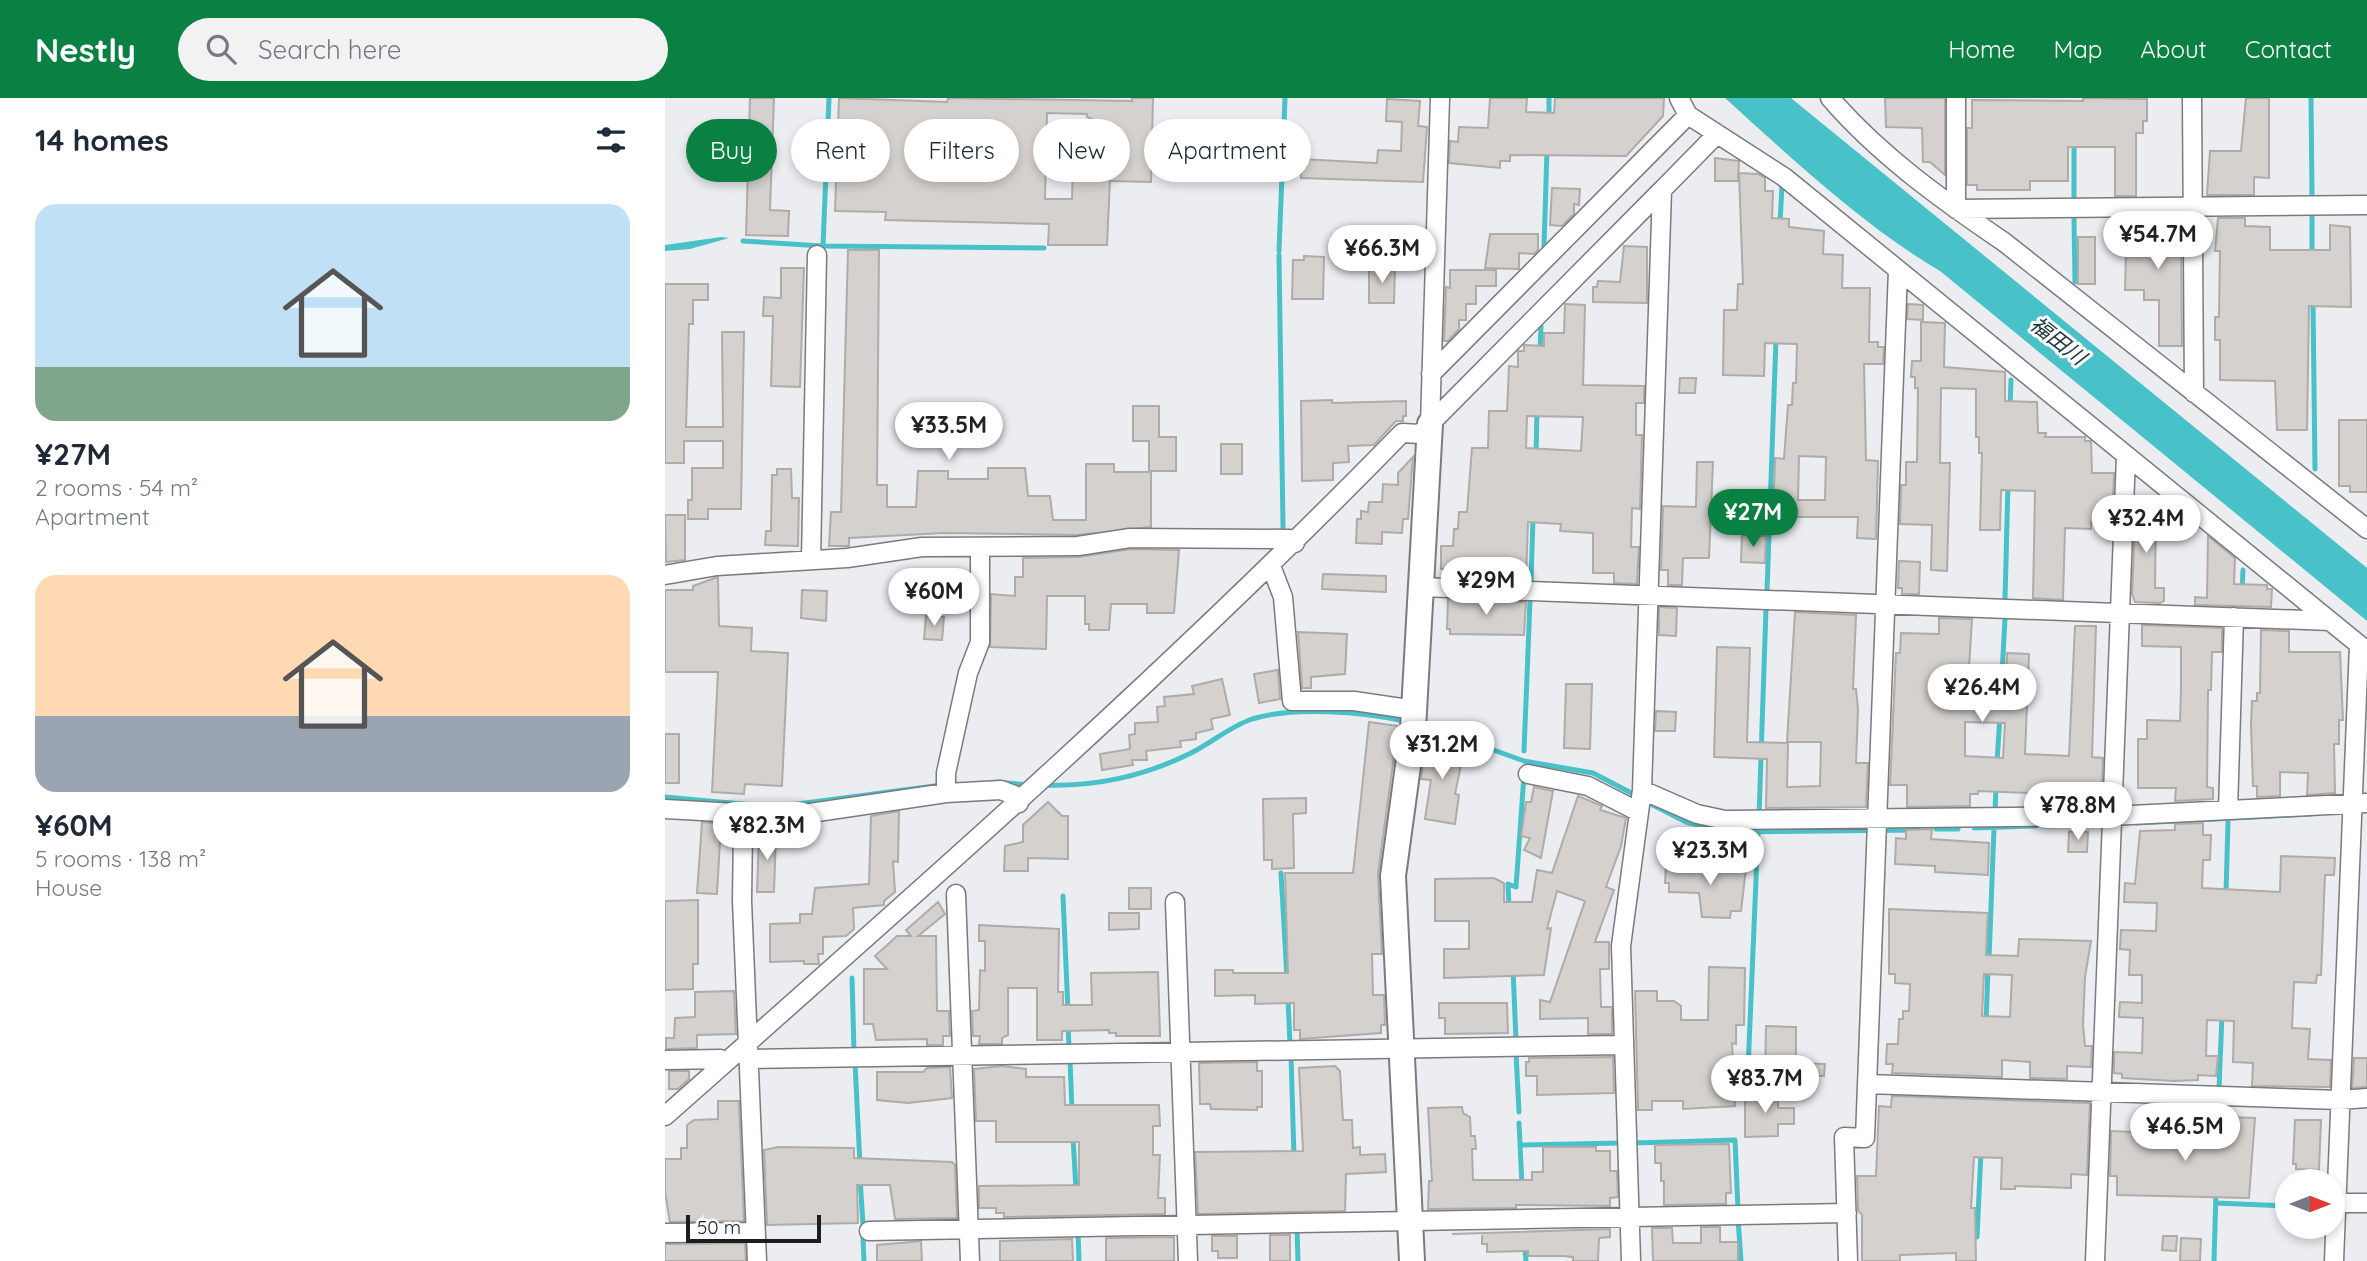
<!DOCTYPE html>
<meta charset="utf-8">
<style>
body{margin:0;font-family:Quicksand,"Noto Sans JP",sans-serif;background:#f2f2f3;color:#1f2937;height:100vh;display:flex;flex-direction:column;font-size:26px;white-space:nowrap}
*{box-sizing:border-box;margin:0}
p{font-size:23px;color:#747a83}
.icon{flex:none;width:38px;height:38px;fill:none;stroke:currentColor;stroke-width:2;stroke-linecap:round;stroke-linejoin:round}
.map{position:relative;flex:1;overflow:hidden}
.side{display:flex;flex-direction:column;background:#fff;width:665px}
.side>*{flex:none}
.top-card{position:absolute;left:21px;top:21px;width:665px;height:63px;display:flex;gap:14px}
.needle{width:46px;rotate:90deg}
.controls{position:absolute;left:1610px;top:1071px;display:grid;gap:14px}
.controls a{display:grid;place-items:center;width:70px;height:70px;border-radius:50%;background:#fff;box-shadow:0 4px 10px #0003;font-size:35px}
.scale{position:absolute;left:21px;bottom:18px;width:135px;box-sizing:border-box;padding-left:7px;border:4px solid #1d1d1e;border-top:0;font-size:19px;line-height:24px;white-space:nowrap;color:#1d1d1e;-webkit-text-stroke:5px #f9fafe;paint-order:stroke}
.price{position:absolute;translate:-50% -60px;padding:0 16px;border-radius:24px;background:#fff;color:#222;font-size:23px;line-height:46px;filter:drop-shadow(0 2px 4px #0008)}
.price::after{content:'';position:absolute;left:50%;top:42px;width:21px;height:16px;margin-left:-10px;background:inherit;clip-path:polygon(0 0,100% 0,50% 100%)}
.price.current{background:#0b8043;color:#fff}
ul{padding:0;list-style:none}
li{display:grid;align-content:center;gap:14px;height:371px;padding:0 35px}
li span{display:grid;place-items:center;height:217px;border-radius:21px;color:#555}
li>.icon{margin-inline-start:auto}
span .icon{width:126px;height:126px;fill:#fffc;stroke-width:1}
li b{font-size:30px}
h2{display:flex;justify-content:space-between;align-items:center;height:84px;padding:0 35px;font-size:30px}
.tag{padding:0 24px;border-radius:32px;background:#fff;box-shadow:0 4px 10px #0003;font-size:24px;line-height:63px}
.tag.current{background:#0b8043;color:#fff}
header{display:flex;align-items:center;gap:42px;box-sizing:border-box;height:98px;padding:0 35px;background:#0b8043;color:#fff}
header strong{font-size:33px}
nav{display:flex;gap:38px;margin-inline-start:auto;font-size:24px}
.search{width:490px;height:63px;background:#f2f2f3;display:flex;align-items:center;gap:18px;box-sizing:border-box;padding:0 24px;border-radius:38px;color:#747a83;font-size:26px}
main{display:flex;flex:1;min-height:0}
.map>svg:first-child{display:block}
.water{fill:#48c2c8}
.lines{fill:none;stroke-linecap:round;stroke-linejoin:round}
.stream{stroke:#48c2c8;stroke-width:5}
.building{fill:#d4d1ce;stroke:#aeaba8;stroke-width:2;fill-rule:evenodd}
.street-casing{stroke:#7b7b7f;stroke-width:21}
.secondary-casing{stroke:#7b7b7f;stroke-width:28}
.street{stroke:#fff;stroke-width:18}
.secondary{stroke:#fff;stroke-width:24}
.labels{text-anchor:middle;stroke-width:6;stroke-linejoin:round;paint-order:stroke}
.water-label{font-size:21px;font-style:italic;fill:#1e3435;stroke:#f9fafe}
</style>
<header>
<strong>Nestly</strong>
<div class="search"><svg class="icon" aria-label="search" viewBox="0 0 24 24"><circle cx="10" cy="10" r="6"/><path d="M15 15l6 6"/></svg>Search here</div>
<nav><a>Home</a><a>Map</a><a>About</a><a>Contact</a></nav>
</header>
<main>
<section class="side">
<h2>14 homes<svg class="icon" aria-label="filters" viewBox="0 0 24 24"><path d="M4 7h16M4 17h16"/><circle cx="9" cy="7" r="2"/><circle cx="15" cy="17" r="2"/></svg></h2>
<ul>
<li><span style="background:linear-gradient(#bfe0f5 75%,#7fa58c 0)"><svg class="icon" aria-label="home" viewBox="0 0 24 24"><path d="M3 11l9-7 9 7M6 9v11h12V9"/></svg></span><div><b>¥27M</b><p>2 rooms · 54 m²</p><p>Apartment</p></div></li>
<li><span style="background:linear-gradient(#ffd9b3 65%,#9aa5b1 0)"><svg class="icon" aria-label="home" viewBox="0 0 24 24"><path d="M3 11l9-7 9 7M6 9v11h12V9"/></svg></span><div><b>¥60M</b><p>5 rooms · 138 m²</p><p>House</p></div></li>
</ul>
</section>
<div class="map">
<svg width="1702" height="1163" viewBox="0 0 1702 1163">
<rect width="100%" height="100%" fill="#ecedf1"/>
<path class="water" d="M1060,0H1126L1702,470V523L1275,173C1201,130 1124,58 1060,0Z
M56,139L64,140L25,151L0,153V147Z"/>
<g class="lines">
<path class="stream" d="M1646,0L1647,98
M884,21V0
M1409,42V102
M1647,117V158
M1409,121L1410,184
M1115,126L1117,87
M78,143L158,148L164,0
M158,148L379,150
M879,149L882,52
M614,153L620,0
M614,157L618,429
M1648,203L1650,371
M875,253L876,228
M1345,310L1346,282
M871,358L872,311
M866,483L868,420
M1102,493L1111,241
M1577,493L1578,472
M1340,501L1343,386
M1336,594L1340,521
M757,626L859,663L928,675L972,698
M859,653L865,503
M1332,664L1335,618
M332,684L364,687
M377,687C428,689 480,678 526,655C546,645 566,628 587,621C630,608 697,614 740,623
M0,699L100,708
M980,703L1021,724L1061,734L1254,732
M110,709L277,687
M1330,715L1331,688
M1094,718L1101,511
M1471,725L1646,716
M1379,728L1423,727
M1309,730L1371,728
M1271,731H1293
M616,775L622,880
M1561,795L1563,723
M398,798L403,914
M844,809L843,786L851,789L859,677
M1324,862L1329,730
M848,871L851,942H848
M187,880L189,953
M623,900L625,946
M1321,925L1323,871
M403,927L404,949H407
M851,955L854,1014
M626,957L629,1059
M405,962L407,1012
M190,965L195,1067
M1083,972L1093,734
M1554,991L1557,917
M854,1025L857,1088
M408,1039L411,1092
M1553,1044L1554,1009
M969,1045L1070,1042L1073,1112
M855,1047L955,1045
M195,1080L198,1127
M1551,1105L1622,1108
M1073,1121L1076,1163
M632,1130L633,1163
M413,1134L414,1163
M198,1139L199,1163
M1312,1139L1316,1054
M860,1149L861,1163
M1549,1163L1551,1093"/>
</g>
<path class="building" d="M85,0H109L105,112L124,113L123,138L81,137Z
M174,0L282,4L283,0L467,3V0H488L486,84L445,83L442,147H383L384,126L220,122L221,114L170,113ZM382,15L422,16V19L427,21L426,66H408L407,101H380Z
M825,0H862L861,14L889,15L890,0H999L998,18L961,58L845,57V63H835V70L784,65L785,43L793,44L794,29L823,30Z
M1220,0H1280V77L1265,64H1258L1257,30L1221,29Z
M1418,0L1482,1V23H1478V35H1471V98H1450V49H1403V83H1365V92H1312V87H1302V30H1307V2L1418,3Z
M1581,0H1604V80L1589,79V97H1542L1545,53H1576Z
M722,1L755,3L753,28L762,29L758,84L636,80L637,61L710,65H712L713,52L736,53L737,24L721,23Z
M1050,60L1074,63L1073,83H1050Z
M1074,75L1093,76L1100,80V93H1108L1107,120L1124,121V129L1159,133L1158,156L1178,157L1177,190H1205L1204,244H1213V249H1219L1218,266H1199L1201,362L1213,363L1211,441L1192,440L1193,419H1108L1110,360L1119,361L1123,307H1127L1128,285H1131L1132,246L1100,245L1099,278L1058,277L1059,212H1072L1073,186H1078ZM1134,358L1161,359L1160,402H1133Z
M887,90L915,91L914,107L909,106V116L897,128L885,127Z
M1516,120L1517,248H1494V202H1479V192H1460L1462,121Z
M1553,120H1580V128L1605,129V152H1665V127L1685,129L1686,209L1644,208L1642,332H1612L1610,283L1555,282V242H1550V219H1554L1555,153H1550Z
M825,136H873V152L869,156L854,155V171L820,170Z
M1413,139H1430V186H1413Z
M959,148L982,149V205L928,204V189H932L933,183L955,184Z
M183,152H214L212,387H222V409H251L253,373H283V381H323V370H360L363,398H385L388,422H421V366H449V374H486V429L412,437L279,435L184,440V448H164L166,414H176Z
M639,158L659,159L658,201H627L628,162H639Z
M704,168L730,169L729,205H704Z
M116,170H139L135,289L106,288L108,218H98L99,199L116,200Z
M785,172H831V188H811V206H801V222H794V231L783,243H779L781,189L785,190Z
M0,186H43V202H28V226H24L21,329H58L57,234H79L76,411H43V421H23V402H27V370H58V343H19V365H0Z
M900,206L920,207L918,287L979,288V305H971V337H977L975,411L967,410L966,449H974L972,486L949,485V475H928V435L895,433L896,426L863,424L861,482L842,481V470L776,471V448H788L789,431H793L794,414H802L807,350H823L824,313H842L844,268L853,269V253H859V247L879,248V235H899ZM862,318L918,319L916,353L861,350Z
M1243,206L1258,207V222L1242,221Z
M1256,224L1280,225L1279,269L1340,274V303L1372,304L1373,335H1381L1380,339H1420V343H1426L1427,375H1449L1447,425L1426,424V431L1400,430L1398,502L1368,500L1370,393L1336,392L1335,432H1315L1317,355H1314V339H1311V291L1276,290L1275,365H1285L1282,473L1266,472L1267,427L1235,426L1236,387H1241V364H1252L1253,290H1250V279H1246L1247,263H1256Z
M1015,280H1031L1030,295H1014Z
M667,302V305L741,303V318H738V323H731L709,347L683,348L684,364L668,365V382L637,383L636,303Z
M468,308H494V339H511V373H484V343H468Z
M1674,322H1702V394H1685V388H1674Z
M556,346H577V376H556Z
M748,359L743,421H738L737,435L717,434V446L691,445L692,421H696V413L703,414L704,404H717L718,386L733,387V375Z
M1032,364H1048L1044,460H1018L1017,487H1003V472H996L998,408L1031,409Z
M112,371H126L127,400H134L133,448L100,447L101,433H106L107,377H112Z
M1471,403H1491L1490,490H1499V503L1495,505L1470,504L1467,496Z
M0,417H20V462L1,464Z
M1077,437L1101,438L1100,465L1076,464Z
M1543,438L1570,460L1569,486L1602,487V491H1607L1606,509L1530,507V499L1542,500Z
M466,451L514,452L509,515H482V506H446L444,532H424V526H420V498H382L381,551L325,549L326,496L350,498V479H358V460L413,459Z
M1234,463L1255,464L1254,496H1237V490H1233Z
M658,476L721,478V494L657,491Z
M53,479L54,528L87,530L86,553L123,555L117,688L80,686L79,696L47,694L53,574H0V492H28V488Z
M137,492L162,493L161,523L136,520Z
M783,501L861,504L859,537L785,536V531H782Z
M994,509L1012,510L1011,538L994,537Z
M1130,514L1191,517L1188,591H1191L1193,611L1191,665H1203L1201,709L1101,710L1102,661L1049,659L1052,549L1085,550L1082,644L1123,645L1122,689L1155,688L1156,644H1122Z
M261,518L279,519L277,542L259,541Z
M1274,520L1307,521L1303,586L1341,588L1342,555L1364,556L1360,656L1404,658L1410,528H1431L1427,659L1438,660L1437,698L1313,693V696H1305V708L1242,709V687H1225L1231,555H1235L1236,535L1274,536ZM1300,624L1340,625L1338,660L1300,658Z
M1477,527L1557,530V554H1547L1546,592H1543L1542,689L1548,690V701L1510,703L1511,690H1473V641H1482V622L1515,623L1516,591V549L1477,548Z
M1596,532L1624,533V554H1675L1678,622H1674V646H1669L1670,695L1642,697L1643,675L1615,674V698L1592,699V688H1588L1586,627L1587,603H1592V595H1595Z
M633,534L682,536L680,576L646,579V590H637Z
M613,572L615,601L594,605L589,576Z
M557,581L565,617L546,621L548,631L531,635V641L515,643L516,649L481,653L482,662H467L468,667L437,672L435,656L465,651L464,637L470,636V625L493,624L492,609L500,608L499,599L529,596L527,588Z
M901,586H927L925,651L899,650Z
M991,613L1011,614L1010,633H990Z
M704,624L733,628L713,776L717,856H707L708,897H719L720,927H716V935L635,941V932H629V905L590,906V897L550,898V872H568V875H623L620,775H688Z
M0,636H14V685H0Z
M761,644L799,652L790,696L794,697L790,726L760,721L766,682L756,681Z
M869,689L888,693L876,760L859,752L865,740L856,738L861,704H866Z
M913,698L937,708L935,712L961,720L956,748L941,789L949,792L930,844H944V871H935L936,909H947V936H923V920L875,921V902L885,904L920,803L892,793L882,831L886,830L879,877L779,880V851H804V823H770V781L829,780L839,785V804H867L872,772L887,775Z
M641,700V715L628,716L629,770L607,771V762H599L598,701Z
M383,704L397,718H403V761L363,760V773H339L340,748L358,744V727Z
M234,713L233,764L228,763L230,794L219,803V807L188,810L189,831L181,838L158,839V856H153L154,866H139V863L105,864V826L135,825V816H147L150,790L204,786L206,718Z
M37,724L56,726L52,796L32,795Z
M1538,725V737H1546L1545,762H1538L1537,790L1615,794L1616,758L1670,760L1669,777H1660L1656,877H1652L1651,885L1629,884L1627,930L1645,931L1643,961L1666,962L1665,989L1587,988L1588,965L1568,964L1569,923L1542,922L1541,958H1553L1551,978L1533,977V982L1509,983L1457,980V976L1449,975V954L1477,955L1478,920L1454,919L1455,904L1477,905V877H1464L1465,852L1455,851L1456,832L1491,833L1492,805L1459,804L1460,785L1470,786L1475,733L1510,732V726Z
M1267,731L1266,741L1324,745L1323,777L1270,774V768L1230,766L1231,740L1241,741V732Z
M1404,734H1423L1422,754H1403Z
M94,735H111L109,794H92Z
M1001,766L1081,770L1076,813H1066L1065,820L1037,819L1034,795L1004,794V785H1000Z
M464,790H486V811H464Z
M33,802V866H28V891L0,892V803Z
M273,804L280,816L253,838H271L272,913H284L285,938H278V947H262V941L211,942L208,926H199V871H222L210,858L232,838H246L241,832Z
M1224,811L1323,815L1321,857L1353,858L1354,841L1426,843L1420,879L1418,927L1420,948H1427L1426,969L1402,968V981L1365,980V964L1337,962V979L1227,975L1228,966H1221L1222,946H1233L1234,921H1238V913H1244L1245,886L1230,885V876H1224ZM1319,876L1347,877L1345,919L1317,918Z
M444,815H474V831L444,832Z
M314,827L394,831L393,894H398V907H427L426,875L493,874L495,938H451V935H444V932L397,933V942H372V890H343V937L337,940V946H314L315,938H308L307,913L314,912L315,872L320,873V843H314Z
M1044,869L1080,870L1079,927H1071V946L1067,945L1070,1008L1018,1011V1003H987V1012H973L970,893H992V903H1009L1016,908V922H1043Z
M69,893L71,936L32,937V950L1,951V940H9L10,920L30,919V894Z
M774,905H842L843,935L780,936V920H774Z
M1101,928L1131,929V965L1160,966L1159,978H1100Z
M948,959L949,995L872,997V978H861V964H864V960Z
M1689,960H1702V989L1687,990Z
M592,964V973H597V1009H592V1012L546,1011L545,1006H535L534,965Z
M337,968L361,971V979H399L400,1007H494L495,1028H488V1057H495L493,1100H500V1116L339,1119V1115H331V1110H314V1088L414,1087V1044H331V1023H311L309,971Z
M670,968L675,973L678,1022H687L688,1050L695,1049V1057L720,1056L721,1074L681,1076L680,1113L533,1116L530,1054L638,1053L634,970Z
M285,969L287,1000L243,1005L212,1002V974H258L262,970Z
M4,973H24V981L13,991H4Z
M1080,995H1113V1010H1129V1026H1113V1038L1080,1039Z
M1227,998L1425,1005L1422,1077L1406,1076V1090L1350,1088V1091H1336L1337,1060L1309,1059L1306,1110H1310L1311,1163H1291V1155L1235,1157V1163H1197V1117L1193,1112L1192,1078H1211L1214,1008L1226,1009Z
M53,1003H74L79,1123L5,1124L0,1094V1061H16V1050H22V1027L29,1022L53,1021Z
M797,1009L798,1015L805,1019L806,1038H810L811,1051H807L808,1082H867V1074H878V1049H931V1053H945V1073H952L953,1099L945,1100V1108L851,1107V1110L763,1111L764,1083H767L763,1010Z
M1562,1019L1590,1020L1584,1100L1452,1097V1078H1445L1446,1033L1561,1038Z
M1630,1022H1656L1654,1072L1631,1071V1066H1628Z
M1064,1046L1066,1095H1061V1106L999,1107V1083H996V1065H990V1047Z
M113,1049L189,1050V1060L287,1064L290,1067L292,1120L230,1121L225,1087H192L193,1125L102,1127L99,1052Z
M1036,1129H1055V1144H1073V1163H988L987,1130H1007L1008,1145H1036Z
M945,1131V1139L934,1140L933,1163H908V1159L898,1158H863V1153L822,1154V1146H817V1136H787Z
M605,1137H625V1163H605Z
M547,1138H572V1160H553V1153H547Z
M1498,1138H1512L1511,1153L1497,1152Z
M509,1139V1163H441V1140Z
M1516,1140L1536,1141L1535,1163H1515Z
M407,1141L408,1163H335V1143Z
M256,1143L257,1163H212V1147Z
M80,1145L81,1163H0V1146Z"/>
<g class="lines">
<g class="street-casing">
<path id="street" d="M1014,0L1023,17L1119,79L1702,553
M1165,0C1214,57 1277,102 1339,144L1702,431
M1291,0V111
M1527,0L1529,295
M1291,111L1702,107
M766,276L1023,17
M765,326L775,0
M146,462L152,157
M606,468L618,499L627,603H689L750,612
M0,477L52,468L182,460L257,449L413,448L465,440L625,441L630,445
M756,489L1665,523
M863,676L923,688L974,714
M977,692L1032,716L1060,722L1447,718L1702,705
M281,695V675L303,575L315,544V449
M0,711L125,718L281,695L336,692L349,697L354,705
M1563,712L1569,519
M78,730L77,803L92,1163
M291,796L305,1163
M510,804L523,1163
M84,961L958,947
M0,962L55,961L59,966
M1202,986L1675,1002L1702,1000
M0,1018C251,796 503,575 737,335L755,336L997,92
M1671,1105H1702
M204,1133L1182,1115
M0,1135L91,1134
M966,1163L956,848L977,692L997,92L1052,36
M1183,1163L1179,1039L1200,1040L1233,172
M1430,1163L1461,358
M1669,1163L1694,547"/>
</g>
<g class="secondary-casing">
<path id="secondary" d="M747,1163L728,778L748,631L765,326"/>
</g>
<use href="#street" class="street"/>
<use href="#secondary" class="secondary"/>
</g>
<g class="labels">
<g class="water-label">
<text transform="translate(1393 243) rotate(38)" y="7">福田川</text>
</g>
</g>
</svg>
<div class="controls">
<a><svg class="needle" viewBox="-14 -14 28 28"><path d="M0-13l5 13h-10z" fill="#e53935"/><path d="M0 13l5-13h-10z" fill="#747a83"/></svg></a>
</div>
<div class="scale">50 m</div>
<b class="price" style="left:1493px;top:173px">¥54.7M</b>
<b class="price" style="left:717px;top:187px">¥66.3M</b>
<b class="price" style="left:284px;top:364px">¥33.5M</b>
<b class="price current" style="left:1088px;top:451px">¥27M</b>
<b class="price" style="left:1481px;top:457px">¥32.4M</b>
<b class="price" style="left:821px;top:519px">¥29M</b>
<b class="price" style="left:269px;top:530px">¥60M</b>
<b class="price" style="left:1317px;top:626px">¥26.4M</b>
<b class="price" style="left:777px;top:683px">¥31.2M</b>
<b class="price" style="left:1413px;top:744px">¥78.8M</b>
<b class="price" style="left:102px;top:764px">¥82.3M</b>
<b class="price" style="left:1045px;top:789px">¥23.3M</b>
<b class="price" style="left:1100px;top:1017px">¥83.7M</b>
<b class="price" style="left:1520px;top:1065px">¥46.5M</b>
<div class="top-card">
<a class="tag current">Buy</a>
<a class="tag">Rent</a>
<a class="tag">Filters</a>
<a class="tag">New</a>
<a class="tag">Apartment</a>
</div>
</div>
</main>
